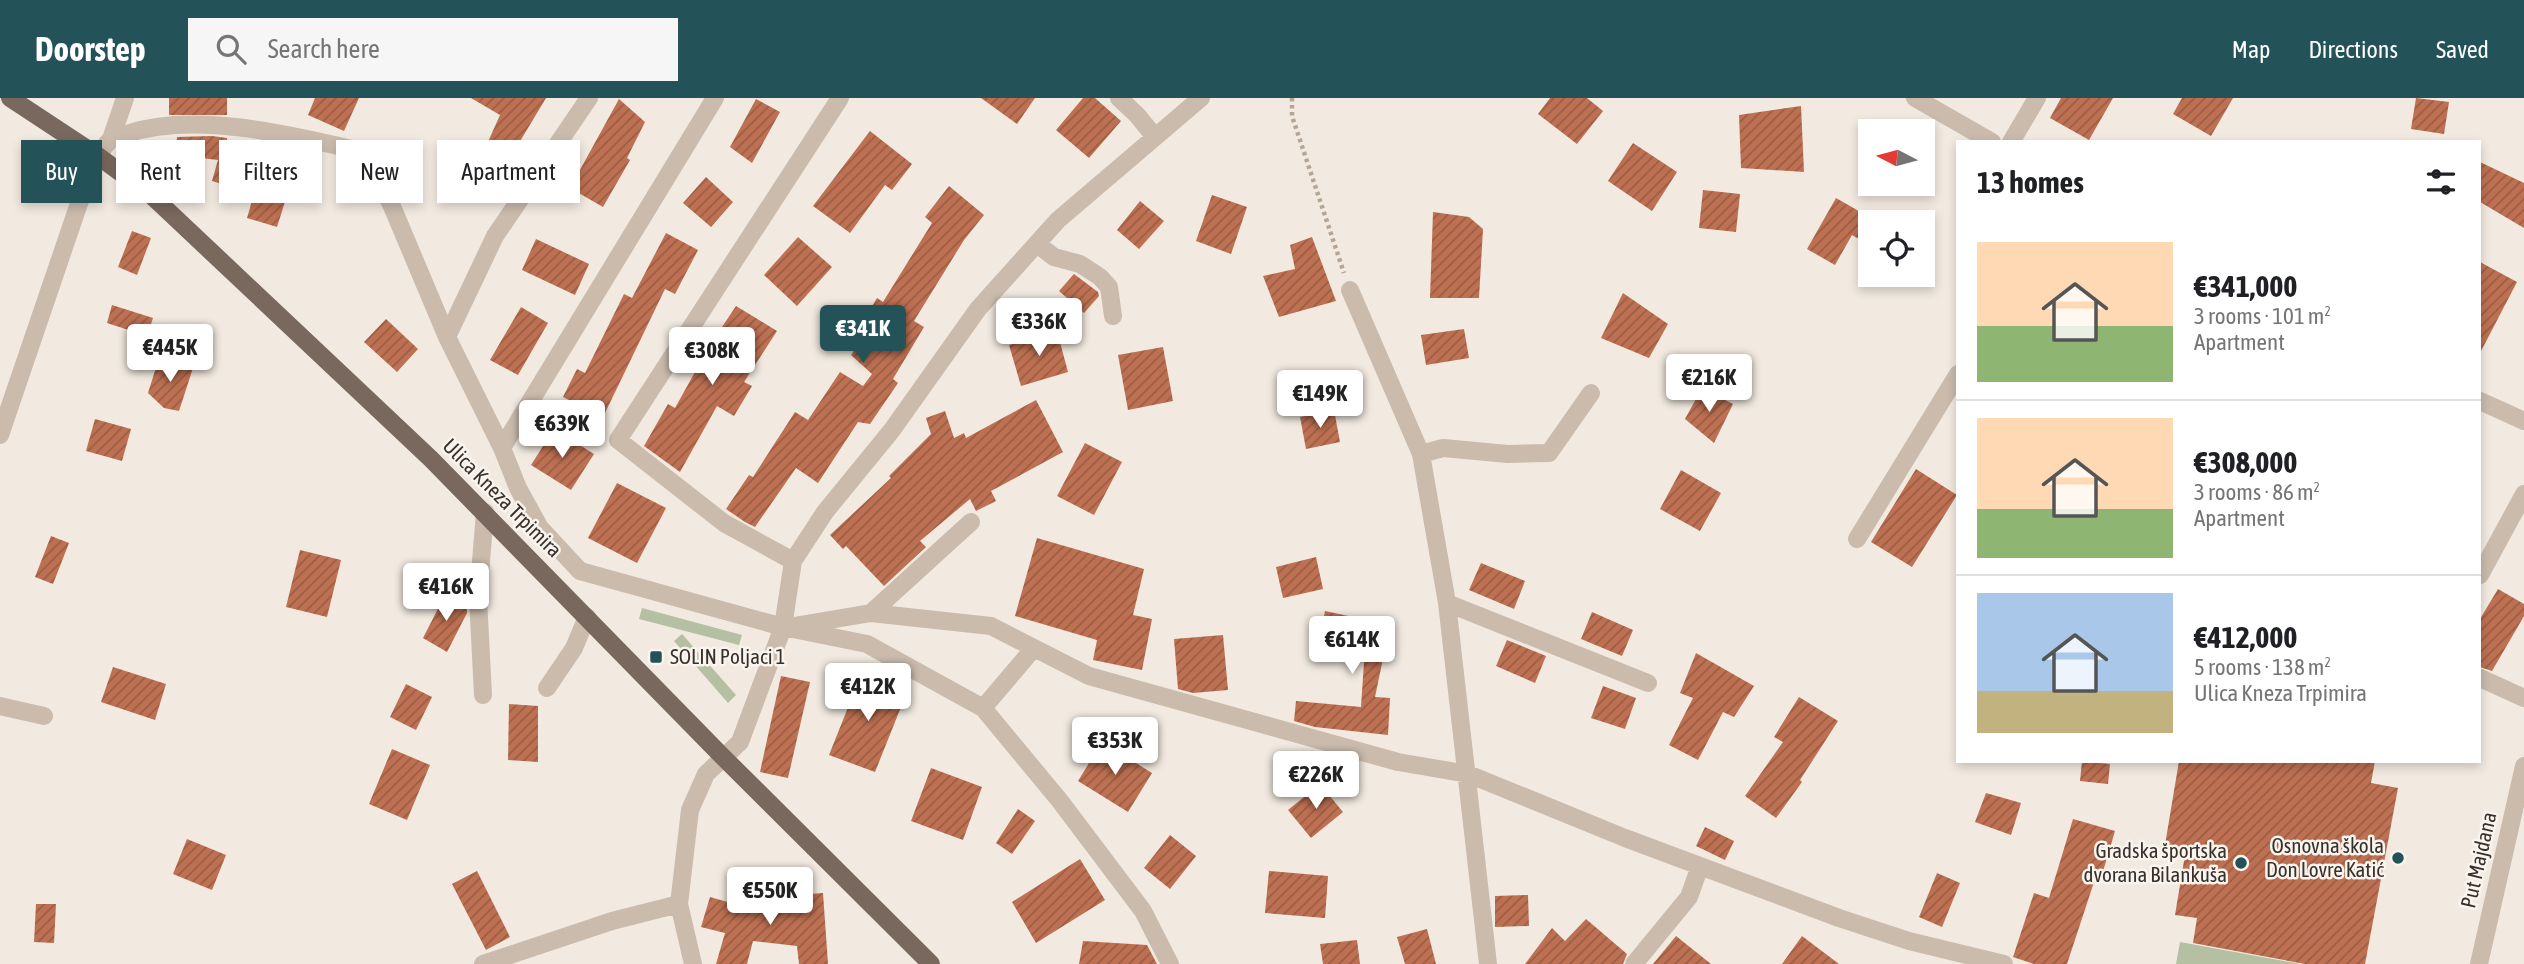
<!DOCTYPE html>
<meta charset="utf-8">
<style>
body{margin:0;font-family:"Asap Condensed",sans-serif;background:#f6f6f6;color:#202124;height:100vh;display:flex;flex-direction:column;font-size:26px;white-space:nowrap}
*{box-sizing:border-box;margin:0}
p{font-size:23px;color:#757577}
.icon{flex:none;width:38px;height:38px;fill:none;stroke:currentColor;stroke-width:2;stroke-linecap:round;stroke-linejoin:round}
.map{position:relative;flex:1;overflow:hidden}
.sheet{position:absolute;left:1956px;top:42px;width:525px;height:623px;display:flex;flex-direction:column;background:#fff;border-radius:0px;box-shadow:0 4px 10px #0003}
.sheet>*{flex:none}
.banner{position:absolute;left:21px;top:42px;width:665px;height:63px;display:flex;gap:14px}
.needle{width:46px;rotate:276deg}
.tools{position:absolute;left:1858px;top:21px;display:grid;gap:14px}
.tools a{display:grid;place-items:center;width:77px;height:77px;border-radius:0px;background:#fff;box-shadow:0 4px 10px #0003;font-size:35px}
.price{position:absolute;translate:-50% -60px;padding:0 16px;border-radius:7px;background:#fff;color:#222;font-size:23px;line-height:46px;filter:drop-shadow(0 2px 4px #0008)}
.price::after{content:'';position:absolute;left:50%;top:42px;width:21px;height:16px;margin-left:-10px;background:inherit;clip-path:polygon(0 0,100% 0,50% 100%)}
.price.on{background:#235258;color:#fff}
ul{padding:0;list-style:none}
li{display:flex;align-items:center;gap:21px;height:175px;padding:0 21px}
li+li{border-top:2px solid #e0e0e0}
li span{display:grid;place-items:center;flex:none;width:196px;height:140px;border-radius:0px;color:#555}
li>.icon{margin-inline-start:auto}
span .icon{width:84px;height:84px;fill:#fffc;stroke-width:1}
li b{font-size:30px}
h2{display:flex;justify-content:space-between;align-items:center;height:84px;padding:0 21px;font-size:30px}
.chip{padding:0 24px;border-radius:0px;background:#fff;box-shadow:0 4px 10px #0003;font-size:24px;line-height:63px}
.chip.on{background:#235258;color:#fff}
header{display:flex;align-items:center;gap:42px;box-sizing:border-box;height:98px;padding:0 35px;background:#235258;color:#fff}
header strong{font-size:33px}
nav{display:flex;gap:38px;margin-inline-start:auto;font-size:24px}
.search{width:490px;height:63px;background:#f6f6f6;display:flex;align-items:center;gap:18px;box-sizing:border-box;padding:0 24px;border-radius:0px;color:#757577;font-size:26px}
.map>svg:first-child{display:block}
.grass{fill:#b4c0a1}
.building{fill:url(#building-hatch)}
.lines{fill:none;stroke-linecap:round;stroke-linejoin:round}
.path{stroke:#b5a597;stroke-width:4.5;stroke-dasharray:3.5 3.5;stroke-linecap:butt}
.minor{stroke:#cabbad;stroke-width:18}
.major{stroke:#79685d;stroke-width:18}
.poi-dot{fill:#235258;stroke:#f9f4ed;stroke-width:2.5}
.labels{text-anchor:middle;stroke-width:5;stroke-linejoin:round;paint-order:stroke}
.street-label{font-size:21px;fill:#38302b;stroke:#f9f4ed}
.poi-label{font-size:21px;fill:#38302b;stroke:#f9f4ed;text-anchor:end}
</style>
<header>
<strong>Doorstep</strong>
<div class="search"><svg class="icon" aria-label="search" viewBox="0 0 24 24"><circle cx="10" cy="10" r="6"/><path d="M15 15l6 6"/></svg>Search here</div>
<nav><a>Map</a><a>Directions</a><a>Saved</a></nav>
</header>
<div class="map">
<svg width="2524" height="866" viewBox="0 0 2524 866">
<defs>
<pattern id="building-hatch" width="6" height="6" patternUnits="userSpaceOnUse" patternTransform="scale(1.75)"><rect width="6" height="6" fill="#be7152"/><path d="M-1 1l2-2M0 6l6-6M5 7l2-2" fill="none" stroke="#9b5d44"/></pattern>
</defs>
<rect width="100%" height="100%" fill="#f2eae0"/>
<path class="grass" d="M642,510L742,537L739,547L639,521Z
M682,536L736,597L728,605L674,543Z
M2180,844L2301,866H2176Z"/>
<path class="building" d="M169,0H227V17H169Z
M315,0H359L344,33L308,17Z
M471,0H546L519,45L526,48L507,90L474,75L500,17Z
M981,0H1035L1017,26Z
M1083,0H1095L1121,23L1089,60L1056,32Z
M1550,0H1587L1603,13L1577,46L1538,16Z
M2061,0H2113L2089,42L2050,20Z
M2182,0H2233L2211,38L2173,16Z
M2416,0L2449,4L2444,36L2411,31Z
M619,1L645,24L627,60L630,62L603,109L570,90Z
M756,1L780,14L752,65L730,49Z
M1801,8L1804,74L1741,70L1739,17Z
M870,33L912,66L892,92L885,87L850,135L813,108Z
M212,38L227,40L228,52L265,63L267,56L297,66L277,129L247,120L254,96L212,83L218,62L175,57L177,39Z
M1633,45L1677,74L1652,113L1608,83Z
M2480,64L2524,85V130L2480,104Z
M706,79L733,104L711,129L683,105Z
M949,88L984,117L964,142L914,223L924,229L893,281L898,285L870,326L858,324L818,385L796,370L755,429L745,424L726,411L749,377L753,379L795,314L808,322L840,274L863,288L872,276L851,257L865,236L858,231L877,200L883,204L932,125L925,119Z
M1703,92L1740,96L1736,134L1699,130Z
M1212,97L1247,109L1231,156L1196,143Z
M1836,100L1871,120V148L1852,137L1835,167L1807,151Z
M1140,103L1164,123L1139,151L1117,132Z
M1433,114L1469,119L1483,131L1479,200H1430Z
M132,133L151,140L137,177L118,169Z
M666,135L698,152L675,196L665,191L603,319L563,299L577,271L585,275L624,196L632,200Z
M798,139L832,169L797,208L764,177Z
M1312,139L1336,203L1279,219L1263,178L1295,171L1290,147Z
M536,141L589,166L575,197L522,172Z
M2480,164L2517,184L2480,255Z
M1074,176L1098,194L1099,198L1084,215L1059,193Z
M1623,195L1668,226L1649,260L1601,240Z
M112,207L153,220L147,238L107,225Z
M736,208L777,233L744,284L752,288L734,318L717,308L680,374L644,348L668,306L675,310L710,247Z
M521,209L548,225L518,277L490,262Z
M386,221L418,251L397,274L364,244Z
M1464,231L1469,260L1426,267L1421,237Z
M1057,233L1068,274L1021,288L1009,247Z
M1163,249L1173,303L1128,312L1118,257Z
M159,260L193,270L179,313L164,310L148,295Z
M1702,290L1733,306L1714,345L1685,321Z
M1036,302L1063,354L991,393L996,403L976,413L970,401L920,443L926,449L884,488L846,448L843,451L830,437L891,380L889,378L931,336L926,320L945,313L954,340L964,335L966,340Z
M1334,312L1340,344L1306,351L1300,319Z
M95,321L131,331L122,363L86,353Z
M554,331L594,356L571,392L531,367Z
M1085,345L1122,364L1094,417L1057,398Z
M1916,371L1957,397L1912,469L1871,444Z
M1681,372L1721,395L1700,433L1660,411Z
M617,385L666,410L637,465L588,440Z
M51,438L69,445L53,486L35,479Z
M1037,440L1144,471L1133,517L1152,521L1142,572L1093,562L1097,542L1015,518Z
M300,452L341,462L327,519L286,509Z
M1316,459L1323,491L1283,500L1276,469Z
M1481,465L1525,483L1514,511L1469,492Z
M2498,491L2524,506V518L2492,573L2480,569V521Z
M445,497L467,509V515L447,554L423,540Z
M1325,513L1390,527L1375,599L1390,600L1388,637L1315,629L1294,623L1296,603L1361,609L1364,564L1317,554Z
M1592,514L1633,532L1622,558L1581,541Z
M1223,537L1228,592L1193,595L1178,591L1174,541Z
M1507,542L1546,558L1535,585L1496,568Z
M1696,555L1754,588L1734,619L1723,614L1698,662L1669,647L1693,600L1680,595Z
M113,569L166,586L155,622L101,604Z
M861,577L907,594L875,674L829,657Z
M781,578L810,584L788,680L760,674Z
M406,586L432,599L416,632L390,619Z
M1603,588L1636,600L1625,631L1591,620Z
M1799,599L1838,623L1800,682L1802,684L1776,720L1745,698L1783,644L1774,639Z
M509,606L538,608V664L508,662Z
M1102,644L1152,675L1128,714L1078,683Z
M392,651L430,667L407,722L369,706Z
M2082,663L2110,666L2108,686L2080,683Z
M2179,663H2375L2371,685L2398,690L2365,866H2305L2193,845L2197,820L2175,817L2185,757L2164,753Z
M931,670L982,689L963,742L911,723Z
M1320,686L1343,714L1311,740L1288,712Z
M1986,695L2021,705L2011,737L1975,724Z
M1018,711L1035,723L1012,756L996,745Z
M2073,721L2115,733L2101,780L2096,778L2067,866H2034L2013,859L2034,795L2049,800Z
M1705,729L1734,743L1725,762L1696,748Z
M1170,737L1196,758L1170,791L1144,770Z
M187,741L226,757L212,792L173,776Z
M1080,761L1105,802L1036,845L1012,804Z
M477,773L510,839L486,852L452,786Z
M1269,773L1328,778L1325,820L1265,815Z
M1937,775L1960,785L1942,829L1919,819Z
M823,795L828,866H799L797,848L753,843L747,866H716L725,835L701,829L710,799L745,809L746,801Z
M1528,797L1529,828L1495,829V798Z
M36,806H56L54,845L34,844Z
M1586,821L1627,856L1623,866H1525L1552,830L1565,843Z
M1427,831L1436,866H1405L1397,839Z
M1676,838L1711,866H1653Z
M1802,838L1839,866H1782Z
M1357,842L1360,866H1323L1320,846Z
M1083,843L1147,847L1157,866H1079Z"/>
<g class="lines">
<path class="path" d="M1292,0V18L1344,175"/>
<path class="minor" d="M1119,0L1137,17L1155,39
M1915,0L1992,44
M111,41L125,0
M2011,44L2037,0
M1037,146L1054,159L1080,166L1100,179L1109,189L1113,218
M1350,192L1421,356L1447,505L1488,866
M447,239L495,138L589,0
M2480,303L2524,323
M0,337L87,82C93,70 100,49 112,41C116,39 123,38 127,36C194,13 292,37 360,53L391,106L447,239L502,350L518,390L540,430L580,473L783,529L867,546L983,610L1060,703L1143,813L1170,866
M502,350L715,0
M1421,356L1443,350L1508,356L1549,355L1591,295
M1857,441L1958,276
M793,463L724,425L618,342L840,0
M2480,477L2524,396
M1447,505L1648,585
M871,515L971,424
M794,528L871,515L991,528L1089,578L1398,664L1468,676L1625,740L1839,820L1909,843L2004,866
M2480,580L2524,600
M547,590L574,550L587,519
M483,597L478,500L485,414
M0,608L44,618
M983,610L1034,550
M679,806L693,866
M483,866L612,823L679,806L690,712L706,676L740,644L783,529L793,463L825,414L892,332L978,211L1058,122L1201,0
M1634,866L1689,799L1700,768
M2479,866L2524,668"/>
<path class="major" d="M10,0L98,58L151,97L431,361L722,658L931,866"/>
</g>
<g class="poi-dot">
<rect x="649" y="552" width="14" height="14" rx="3.5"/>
<circle cx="2398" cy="760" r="7"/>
<circle cx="2241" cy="765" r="7"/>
</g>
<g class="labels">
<g class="street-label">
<text transform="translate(502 400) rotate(45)" y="7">Ulica Kneza Trpimira</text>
<text transform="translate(2479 762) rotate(-77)" y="7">Put Majdana</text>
</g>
<g class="poi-label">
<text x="670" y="566" text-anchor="start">SOLIN Poljaci 1</text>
<text x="2384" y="755">Osnovna škola<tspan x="2384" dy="24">Don Lovre Katić</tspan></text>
<text x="2227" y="760">Gradska športska<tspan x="2227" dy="24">dvorana Bilankuša</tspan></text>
</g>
</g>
</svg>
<div class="tools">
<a><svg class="needle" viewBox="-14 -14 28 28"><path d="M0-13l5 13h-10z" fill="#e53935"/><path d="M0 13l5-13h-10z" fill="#757577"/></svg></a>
<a><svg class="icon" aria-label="locate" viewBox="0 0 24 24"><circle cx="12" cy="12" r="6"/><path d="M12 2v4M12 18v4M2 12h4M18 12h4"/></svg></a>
</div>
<b class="price" style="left:1039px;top:260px">€336K</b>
<b class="price on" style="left:863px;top:267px">€341K</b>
<b class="price" style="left:170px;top:286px">€445K</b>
<b class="price" style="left:712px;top:289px">€308K</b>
<b class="price" style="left:1709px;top:316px">€216K</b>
<b class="price" style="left:1320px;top:332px">€149K</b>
<b class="price" style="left:562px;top:362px">€639K</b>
<b class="price" style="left:446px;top:525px">€416K</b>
<b class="price" style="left:1352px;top:578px">€614K</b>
<b class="price" style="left:868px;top:625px">€412K</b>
<b class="price" style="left:1115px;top:679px">€353K</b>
<b class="price" style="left:1316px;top:713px">€226K</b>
<b class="price" style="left:770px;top:829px">€550K</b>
<div class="banner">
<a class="chip on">Buy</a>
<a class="chip">Rent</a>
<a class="chip">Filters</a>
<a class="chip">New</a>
<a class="chip">Apartment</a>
</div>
<section class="sheet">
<h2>13 homes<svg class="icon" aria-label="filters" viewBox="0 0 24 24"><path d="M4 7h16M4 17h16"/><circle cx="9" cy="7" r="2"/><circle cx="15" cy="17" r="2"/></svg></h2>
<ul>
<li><span style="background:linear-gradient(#ffd9b3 60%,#8fb573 0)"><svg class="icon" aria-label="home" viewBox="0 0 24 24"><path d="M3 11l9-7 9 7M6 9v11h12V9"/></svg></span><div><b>€341,000</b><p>3 rooms · 101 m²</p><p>Apartment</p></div></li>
<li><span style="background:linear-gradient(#ffd9b3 65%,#8fb573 0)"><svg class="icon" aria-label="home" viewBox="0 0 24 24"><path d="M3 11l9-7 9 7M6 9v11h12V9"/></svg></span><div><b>€308,000</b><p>3 rooms · 86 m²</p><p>Apartment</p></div></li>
<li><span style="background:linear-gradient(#a9c7e8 70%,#c2b280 0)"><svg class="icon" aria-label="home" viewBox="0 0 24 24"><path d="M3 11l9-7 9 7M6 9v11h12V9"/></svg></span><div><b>€412,000</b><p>5 rooms · 138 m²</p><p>Ulica Kneza Trpimira</p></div></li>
</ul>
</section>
</div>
